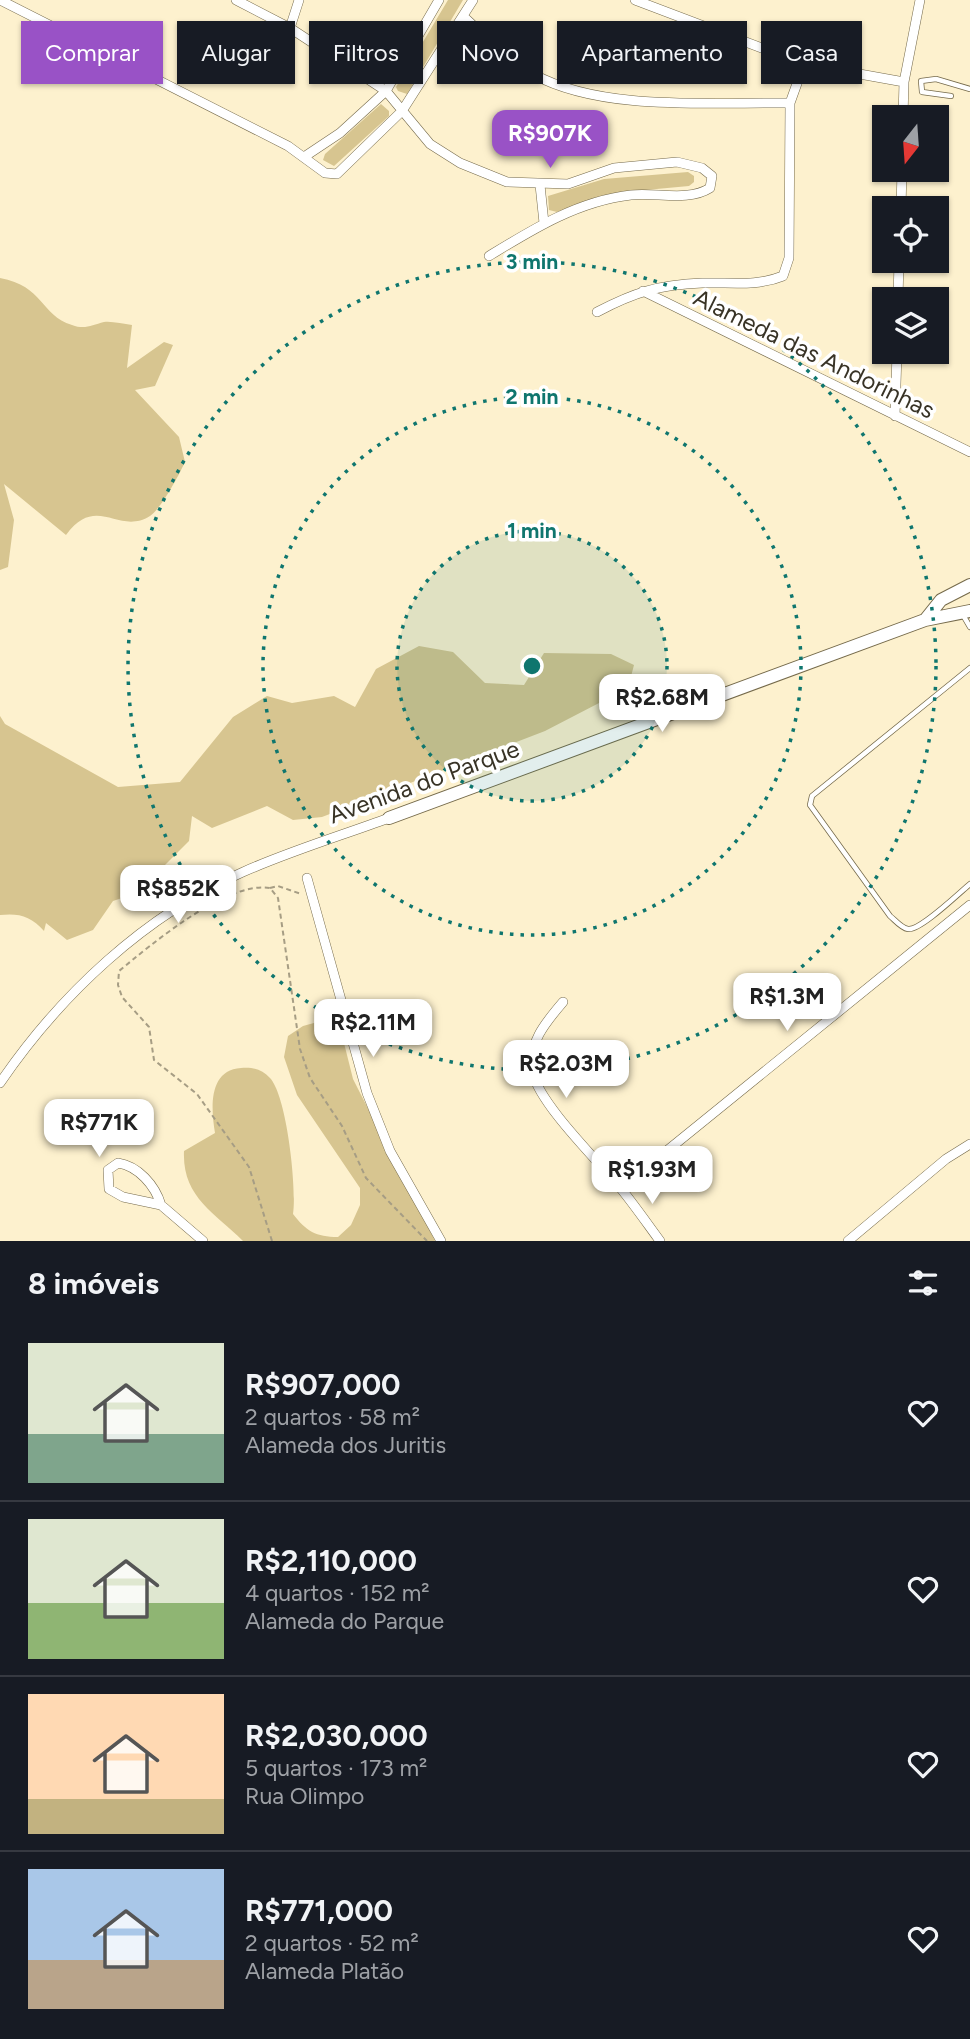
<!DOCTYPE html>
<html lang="pt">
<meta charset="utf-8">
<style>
body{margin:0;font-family:Figtree,sans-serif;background:#20242c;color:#f1f3f6;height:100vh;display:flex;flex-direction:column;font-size:26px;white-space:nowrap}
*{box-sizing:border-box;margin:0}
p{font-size:23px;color:#9ea1a6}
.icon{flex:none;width:38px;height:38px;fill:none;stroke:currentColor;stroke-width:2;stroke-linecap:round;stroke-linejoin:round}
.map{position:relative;height:1241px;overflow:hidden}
.sheet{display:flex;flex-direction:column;background:#171b24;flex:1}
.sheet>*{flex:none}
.guide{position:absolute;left:21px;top:21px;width:929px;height:63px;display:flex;gap:14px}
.needle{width:46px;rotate:197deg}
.controls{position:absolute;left:872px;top:105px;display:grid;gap:14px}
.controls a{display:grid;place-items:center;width:77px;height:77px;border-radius:0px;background:#171b24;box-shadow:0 2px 5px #0004;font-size:35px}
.price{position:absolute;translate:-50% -60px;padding:0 16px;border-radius:14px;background:#fff;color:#222;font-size:23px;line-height:46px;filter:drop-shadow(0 2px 4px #0008)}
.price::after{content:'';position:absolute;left:50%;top:42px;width:21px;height:16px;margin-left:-10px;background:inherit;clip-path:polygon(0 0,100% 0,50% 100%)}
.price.selected{background:#9952c6;color:#fff}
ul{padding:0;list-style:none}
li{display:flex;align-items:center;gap:21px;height:175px;padding:0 28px}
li+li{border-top:2px solid #363941}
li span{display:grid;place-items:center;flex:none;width:196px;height:140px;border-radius:0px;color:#555}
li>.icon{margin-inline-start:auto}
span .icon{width:84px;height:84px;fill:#fffc;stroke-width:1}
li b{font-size:30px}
h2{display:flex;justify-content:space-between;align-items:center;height:84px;padding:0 28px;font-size:30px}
.chip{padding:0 24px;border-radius:0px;background:#171b24;box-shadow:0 2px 5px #0004;font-size:24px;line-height:63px}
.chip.selected{background:#9952c6;color:#fff}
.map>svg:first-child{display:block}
.green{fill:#d7c590}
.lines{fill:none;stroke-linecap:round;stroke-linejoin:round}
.lane-casing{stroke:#756a4b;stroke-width:6}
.street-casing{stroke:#756a4b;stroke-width:10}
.secondary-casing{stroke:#756a4b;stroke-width:14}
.path{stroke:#a69d84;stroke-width:2;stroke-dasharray:5 3.5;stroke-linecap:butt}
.lane{stroke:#fff;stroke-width:4.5}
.street{stroke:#fff;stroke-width:9}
.secondary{stroke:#fff;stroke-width:12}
.ring{fill:none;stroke:#0f766e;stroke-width:3.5;stroke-dasharray:3.5 7}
.labels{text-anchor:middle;stroke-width:7;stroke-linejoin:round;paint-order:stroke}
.street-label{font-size:24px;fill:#383326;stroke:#fff}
.centre{fill:#0f766e;stroke:#fff;stroke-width:3.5}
.ring-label{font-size:21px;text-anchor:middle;font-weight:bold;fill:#0f766e;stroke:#fff;stroke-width:7;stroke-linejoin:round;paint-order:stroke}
</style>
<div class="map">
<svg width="970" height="1241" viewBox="0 0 970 1241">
<rect width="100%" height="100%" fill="#fdf1ce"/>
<path class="green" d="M448,0H463L407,94L398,91L396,87Z
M381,104L389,111V116L334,166L323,160L325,154Z
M688,172L694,176V182L689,186L624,192L557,212L549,210L548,196L604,179Z
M0,278C44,286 40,315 72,325C85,330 92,325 104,322C112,321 123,324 132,325L127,368L164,342L173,345L155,386L135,390L179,437L185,462C179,475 161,509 150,516C118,536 97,493 66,535L4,484L14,520L8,567L0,570Z
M419,646L453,652L485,683L524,685L544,653L611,654L634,665L628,688L545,731L322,817L293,820L267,806L212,828L192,816L189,841L137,893L113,901L93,930L67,940L46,923L44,931C31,916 19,913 0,915V716L5,724L118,787L180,782L233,717L267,696L292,703L334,696L355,707L376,669Z
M332,1018L343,1039L353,1079L435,1241H243C214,1212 182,1197 184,1151L215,1133C211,1109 208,1070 241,1068C252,1067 262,1069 270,1078C287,1096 297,1189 293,1214C306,1231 316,1237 338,1237L351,1225L360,1205V1188L297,1095L284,1057L288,1036L303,1026Z"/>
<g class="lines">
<g class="lane-casing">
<path id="lane" d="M951,96L922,92L921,81L936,79L970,89
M963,615L970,627
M970,668L812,796L810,805L890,916C895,920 901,928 908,929C920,931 959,893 970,884"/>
</g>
<g class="street-casing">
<path id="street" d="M0,0L288,146L325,173L337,174L402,111L473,0
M236,0L290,28L386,91L430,144L460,163L507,182L568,184L614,168L677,162L702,168L712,176L710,188C688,202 656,192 631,195C578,201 533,229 489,256
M635,0L804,64L904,82
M463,16C484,35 507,60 533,74C602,112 712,102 790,103
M290,28L299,0
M903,117L904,82L920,0
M304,157L340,133L386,91L439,0
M540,185L544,223
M901,208L902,170
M643,291L970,452
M898,299L899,261
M597,312C635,292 658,285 702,283C730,282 756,287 783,276L789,258L790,103L804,64
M895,416L897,352
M307,878L367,1093L390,1151L441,1241
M563,1002C545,1023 527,1044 533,1073C539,1103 597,1160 618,1185C633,1203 646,1222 660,1241
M0,1083C60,995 145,915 243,872C290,851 340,836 389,818
M621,1188L970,905
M161,1205C155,1185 138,1166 118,1163L108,1170L109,1189L123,1197L161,1205L203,1241
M848,1241L946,1159L970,1144"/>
</g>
<g class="secondary-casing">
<path id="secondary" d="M925,620L941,600L970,585
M389,818L925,620L970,611"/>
</g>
<path class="path" d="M270,888L278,886L301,894
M272,1241L249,1167L197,1094L154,1060L149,1027L122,997L118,985L119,971C152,944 226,881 270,888L278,898L300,1049L310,1078L342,1126L366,1178L427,1241"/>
<use href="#lane" class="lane"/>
<use href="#street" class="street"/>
<use href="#secondary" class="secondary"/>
</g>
<circle cx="532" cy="666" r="135" fill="#0f766e" fill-opacity=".12"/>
<g class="ring">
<circle cx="532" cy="666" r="135"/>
<circle cx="532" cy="666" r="269"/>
<circle cx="532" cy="666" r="404"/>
</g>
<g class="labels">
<g class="street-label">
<text transform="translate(814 354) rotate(26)" y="8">Alameda das Andorinhas</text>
<text transform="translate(424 782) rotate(-20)" y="8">Avenida do Parque</text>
</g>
</g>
<circle cx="532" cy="666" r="10" class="centre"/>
<g class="ring-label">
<text x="532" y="269">3 min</text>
<text x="532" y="404">2 min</text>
<text x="532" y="538">1 min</text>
</g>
</svg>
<div class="controls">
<a><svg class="needle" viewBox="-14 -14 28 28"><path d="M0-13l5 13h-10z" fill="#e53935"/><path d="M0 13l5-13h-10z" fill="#9ea1a6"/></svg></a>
<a><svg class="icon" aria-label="locate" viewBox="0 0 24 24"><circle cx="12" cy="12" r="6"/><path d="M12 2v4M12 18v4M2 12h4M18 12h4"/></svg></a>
<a><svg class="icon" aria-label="layers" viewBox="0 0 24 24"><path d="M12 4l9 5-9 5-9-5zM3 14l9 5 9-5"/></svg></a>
</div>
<b class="price selected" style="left:550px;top:170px">R$907K</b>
<b class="price" style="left:662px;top:734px">R$2.68M</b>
<b class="price" style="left:178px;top:925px">R$852K</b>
<b class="price" style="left:787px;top:1033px">R$1.3M</b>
<b class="price" style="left:373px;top:1059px">R$2.11M</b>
<b class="price" style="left:566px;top:1100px">R$2.03M</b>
<b class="price" style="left:99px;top:1159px">R$771K</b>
<b class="price" style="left:652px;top:1206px">R$1.93M</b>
<div class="guide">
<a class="chip selected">Comprar</a>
<a class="chip">Alugar</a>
<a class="chip">Filtros</a>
<a class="chip">Novo</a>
<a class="chip">Apartamento</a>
<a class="chip">Casa</a>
</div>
</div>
<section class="sheet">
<h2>8 imóveis<svg class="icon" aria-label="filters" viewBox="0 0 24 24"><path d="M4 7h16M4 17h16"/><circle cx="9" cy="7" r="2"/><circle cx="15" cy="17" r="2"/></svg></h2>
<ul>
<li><span style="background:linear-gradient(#dfe7d0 65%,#7fa58c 0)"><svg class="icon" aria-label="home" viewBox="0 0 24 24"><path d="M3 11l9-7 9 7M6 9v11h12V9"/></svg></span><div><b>R$907,000</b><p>2 quartos · 58 m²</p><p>Alameda dos Juritis</p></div><svg class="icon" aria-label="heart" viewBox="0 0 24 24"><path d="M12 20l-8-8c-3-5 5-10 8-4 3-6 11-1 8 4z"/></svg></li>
<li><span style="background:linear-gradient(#dfe7d0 60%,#8fb573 0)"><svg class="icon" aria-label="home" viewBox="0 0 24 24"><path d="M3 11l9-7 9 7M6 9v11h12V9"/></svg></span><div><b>R$2,110,000</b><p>4 quartos · 152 m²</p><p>Alameda do Parque</p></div><svg class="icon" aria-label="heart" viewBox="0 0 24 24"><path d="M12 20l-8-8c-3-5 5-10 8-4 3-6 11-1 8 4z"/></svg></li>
<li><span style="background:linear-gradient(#ffd9b3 75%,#c2b280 0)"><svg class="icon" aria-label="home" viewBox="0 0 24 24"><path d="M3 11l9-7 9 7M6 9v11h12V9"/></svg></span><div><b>R$2,030,000</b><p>5 quartos · 173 m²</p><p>Rua Olimpo</p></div><svg class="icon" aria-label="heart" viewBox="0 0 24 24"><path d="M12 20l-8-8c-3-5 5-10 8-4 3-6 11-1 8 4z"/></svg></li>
<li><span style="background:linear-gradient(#a9c7e8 65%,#b9a48a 0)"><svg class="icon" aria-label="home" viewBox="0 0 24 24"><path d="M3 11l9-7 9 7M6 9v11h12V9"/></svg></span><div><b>R$771,000</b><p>2 quartos · 52 m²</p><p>Alameda Platão</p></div><svg class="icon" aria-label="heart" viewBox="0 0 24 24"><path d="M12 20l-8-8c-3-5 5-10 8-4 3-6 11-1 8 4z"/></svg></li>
</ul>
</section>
